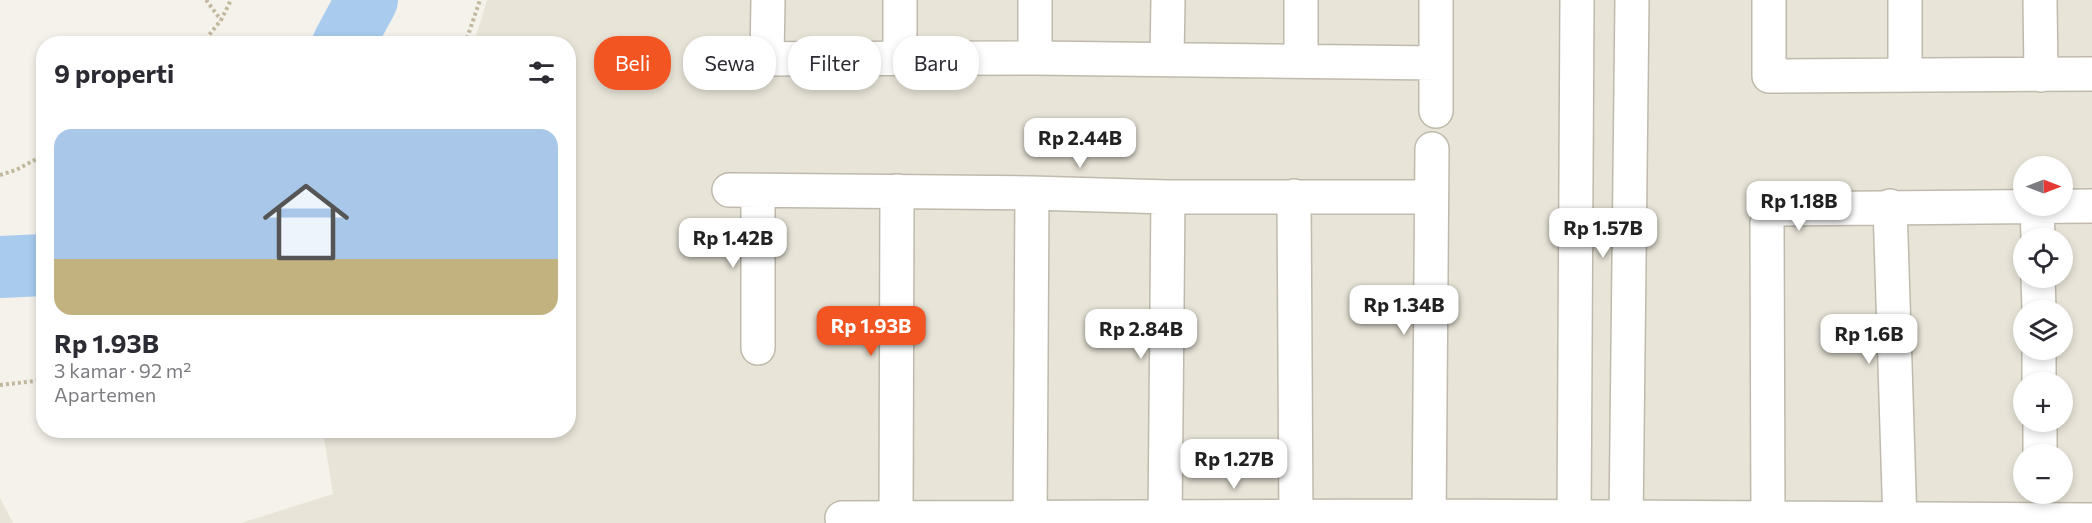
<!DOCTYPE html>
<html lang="id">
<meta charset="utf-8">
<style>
body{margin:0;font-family:Commissioner,sans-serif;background:#f7f7f7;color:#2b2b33;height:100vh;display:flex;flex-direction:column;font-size:22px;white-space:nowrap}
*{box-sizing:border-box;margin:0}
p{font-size:20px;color:#7c7c81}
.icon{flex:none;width:33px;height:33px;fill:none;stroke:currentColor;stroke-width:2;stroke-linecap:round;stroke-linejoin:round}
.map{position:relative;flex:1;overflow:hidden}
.drawer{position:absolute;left:36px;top:36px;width:540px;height:402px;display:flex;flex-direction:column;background:#fff;border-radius:24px;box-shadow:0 3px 9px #0003}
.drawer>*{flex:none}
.top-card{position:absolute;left:594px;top:36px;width:570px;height:54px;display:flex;gap:12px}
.needle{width:39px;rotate:90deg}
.controls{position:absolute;left:2013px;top:156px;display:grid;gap:12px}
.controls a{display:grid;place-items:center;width:60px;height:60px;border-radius:50%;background:#fff;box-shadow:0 3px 9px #0003;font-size:30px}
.price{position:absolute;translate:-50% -51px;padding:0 14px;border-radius:12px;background:#fff;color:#222;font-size:20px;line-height:39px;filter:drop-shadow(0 2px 3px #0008)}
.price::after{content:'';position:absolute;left:50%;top:36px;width:18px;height:14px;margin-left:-9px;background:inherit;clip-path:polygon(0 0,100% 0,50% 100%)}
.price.on{background:#f25522;color:#fff}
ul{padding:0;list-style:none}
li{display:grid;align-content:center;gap:12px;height:318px;padding:0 18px}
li+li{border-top:2px solid #e1e1e2}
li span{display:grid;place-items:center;height:186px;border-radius:18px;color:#555}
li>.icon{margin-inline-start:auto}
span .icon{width:108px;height:108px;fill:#fffc;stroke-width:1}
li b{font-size:26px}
h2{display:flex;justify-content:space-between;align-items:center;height:72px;padding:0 18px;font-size:26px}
.tag{padding:0 21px;border-radius:24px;background:#fff;box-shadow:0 3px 9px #0003;font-size:21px;line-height:54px}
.tag.on{background:#f25522;color:#fff}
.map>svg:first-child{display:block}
.residential{fill:#e8e4d8;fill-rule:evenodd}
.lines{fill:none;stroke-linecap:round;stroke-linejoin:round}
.river{stroke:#a8cbee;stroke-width:62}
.street-casing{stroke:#bfbaac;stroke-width:36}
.path{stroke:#c1b89e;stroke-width:4;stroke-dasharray:3 3;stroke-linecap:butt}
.street{stroke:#fff;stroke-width:33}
</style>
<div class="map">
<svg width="2092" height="523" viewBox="0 0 2092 523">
<rect width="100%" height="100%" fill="#f4f2ea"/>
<path class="residential" d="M487,0H2092V523H241L333,494L323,431L568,430V44L474,43ZM2024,166H2062V206H2024ZM2024,238H2062V278H2024ZM2024,310H2062V350H2024ZM2024,382H2062V422H2024ZM2024,454H2062V494H2024Z
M0,498L13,523H0Z"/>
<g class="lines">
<path class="river" d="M343,44L367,0
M0,267L44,265"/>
<g class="street-casing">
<path id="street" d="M1301,0V59
M1436,0V111
M1769,0V76L2092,74
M1905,0V75
M2040,0L2041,75
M900,57V0
M767,58L768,0
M1035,58V0
M723,59L1035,58L1436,63
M1167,59L1168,0
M729,190L1032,193L1168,197H1430
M758,191V348
M1294,196L1296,523
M1890,206L1900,523
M2037,206L2038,238
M2038,278L2039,310
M2039,350V382
M2040,422V454
M842,518L1429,516L2092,520
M896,523L897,191
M1030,523L1032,193
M1165,523L1168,197
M1429,523L1432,149
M1574,523L1577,0
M1626,523L1632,0
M1768,523L1767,223L1773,209L2092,206"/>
</g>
<path class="path" d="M206,0L221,20
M202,44L221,20L231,0
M465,44L480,0
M0,175L16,170L44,155
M0,385L44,380"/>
<use href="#street" class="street"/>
</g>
</svg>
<div class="controls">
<a><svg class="needle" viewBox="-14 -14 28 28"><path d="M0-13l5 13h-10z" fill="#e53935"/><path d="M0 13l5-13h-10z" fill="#7c7c81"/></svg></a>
<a><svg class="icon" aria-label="locate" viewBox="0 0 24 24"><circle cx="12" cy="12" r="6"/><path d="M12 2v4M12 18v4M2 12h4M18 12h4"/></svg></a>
<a><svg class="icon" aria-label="layers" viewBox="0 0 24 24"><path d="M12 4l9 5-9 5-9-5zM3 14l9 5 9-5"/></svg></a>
<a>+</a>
<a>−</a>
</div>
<b class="price" style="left:1080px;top:169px">Rp 2.44B</b>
<b class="price" style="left:1799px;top:232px">Rp 1.18B</b>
<b class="price" style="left:1603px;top:259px">Rp 1.57B</b>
<b class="price" style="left:733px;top:269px">Rp 1.42B</b>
<b class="price" style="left:1404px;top:336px">Rp 1.34B</b>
<b class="price on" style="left:871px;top:357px">Rp 1.93B</b>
<b class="price" style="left:1141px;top:360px">Rp 2.84B</b>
<b class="price" style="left:1869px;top:365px">Rp 1.6B</b>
<b class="price" style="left:1234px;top:490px">Rp 1.27B</b>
<div class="top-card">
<a class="tag on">Beli</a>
<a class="tag">Sewa</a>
<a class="tag">Filter</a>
<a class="tag">Baru</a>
</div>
<section class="drawer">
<h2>9 properti<svg class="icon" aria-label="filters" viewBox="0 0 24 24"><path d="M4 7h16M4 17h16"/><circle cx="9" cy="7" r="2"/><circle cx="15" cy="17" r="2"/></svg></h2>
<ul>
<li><span style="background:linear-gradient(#a9c7e8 70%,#c2b280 0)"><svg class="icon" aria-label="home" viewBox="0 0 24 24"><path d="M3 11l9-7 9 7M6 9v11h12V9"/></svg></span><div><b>Rp 1.93B</b><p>3 kamar · 92 m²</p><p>Apartemen</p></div></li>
</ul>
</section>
</div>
